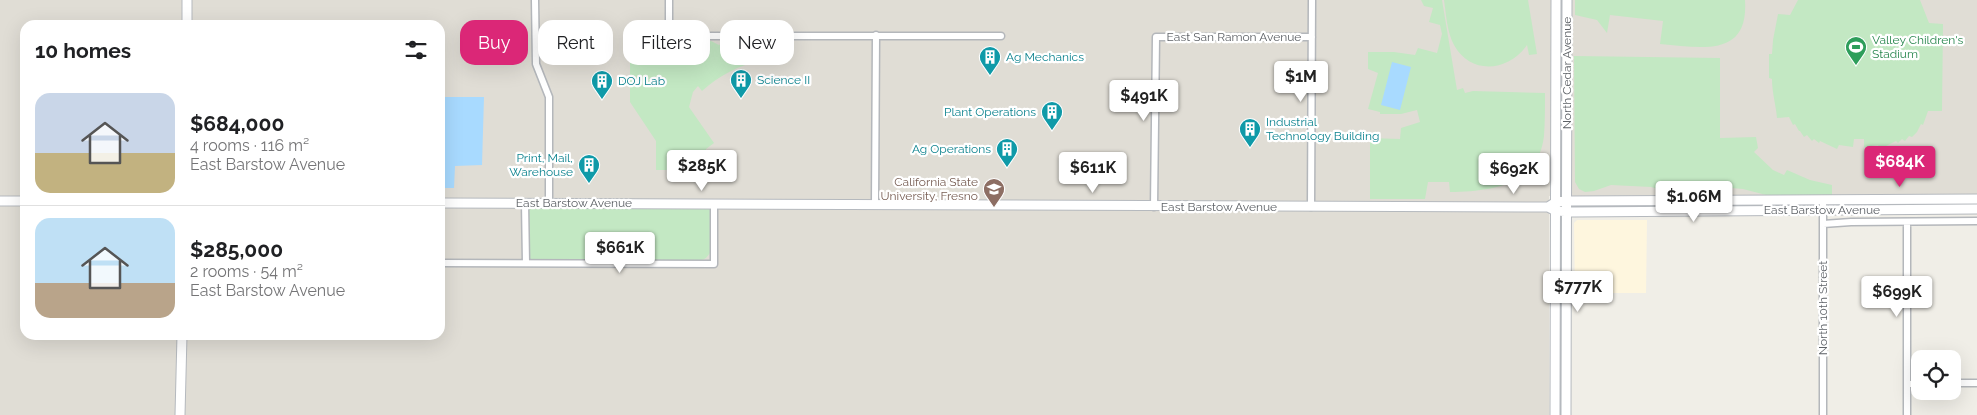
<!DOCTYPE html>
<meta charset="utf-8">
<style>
body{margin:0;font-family:Raleway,sans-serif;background:#f6f6f6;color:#202124;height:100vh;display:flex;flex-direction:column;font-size:19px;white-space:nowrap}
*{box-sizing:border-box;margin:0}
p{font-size:16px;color:#757577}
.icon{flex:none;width:28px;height:28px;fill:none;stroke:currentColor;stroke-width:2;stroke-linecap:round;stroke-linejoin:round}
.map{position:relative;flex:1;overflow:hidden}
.drawer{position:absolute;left:20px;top:20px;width:425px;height:320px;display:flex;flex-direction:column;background:#fff;border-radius:15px;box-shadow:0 5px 20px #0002}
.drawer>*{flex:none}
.hud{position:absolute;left:460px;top:20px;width:475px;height:45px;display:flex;gap:10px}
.controls{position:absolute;left:1911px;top:350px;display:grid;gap:10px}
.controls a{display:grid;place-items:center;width:50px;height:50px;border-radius:10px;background:#fff;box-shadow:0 5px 20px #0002;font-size:25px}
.price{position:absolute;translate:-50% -42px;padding:0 11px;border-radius:5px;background:#fff;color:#222;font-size:16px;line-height:32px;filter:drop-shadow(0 1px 2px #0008)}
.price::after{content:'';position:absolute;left:50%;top:30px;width:15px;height:11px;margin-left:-8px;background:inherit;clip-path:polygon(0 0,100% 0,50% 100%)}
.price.active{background:#db2777;color:#fff}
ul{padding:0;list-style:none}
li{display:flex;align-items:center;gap:15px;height:125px;padding:0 15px}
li+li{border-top:1px solid #e0e0e0}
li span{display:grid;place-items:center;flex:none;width:140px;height:100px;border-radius:15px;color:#555}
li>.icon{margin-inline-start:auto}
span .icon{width:60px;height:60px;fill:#fffc;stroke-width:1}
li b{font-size:21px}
h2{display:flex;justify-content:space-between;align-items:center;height:60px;padding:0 15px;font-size:21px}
.pill{padding:0 18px;border-radius:15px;background:#fff;box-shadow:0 5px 20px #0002;font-size:18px;line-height:45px}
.pill.active{background:#db2777;color:#fff}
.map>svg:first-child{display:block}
.commercial{fill:#fef6de}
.education{fill:#e0ddd5;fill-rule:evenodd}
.green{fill:#c3e8c3}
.water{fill:#a8daff}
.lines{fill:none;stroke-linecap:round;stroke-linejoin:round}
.street-casing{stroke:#b4b7bb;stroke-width:9}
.secondary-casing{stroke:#b5b9be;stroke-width:11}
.street{stroke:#fff;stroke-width:6}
.secondary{stroke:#fff;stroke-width:9}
.labels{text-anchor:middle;stroke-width:4.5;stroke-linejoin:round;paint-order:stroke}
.street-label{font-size:12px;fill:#5e6267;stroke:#fff}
.leisure-label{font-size:12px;fill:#27864d;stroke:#fff;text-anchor:start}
.culture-label{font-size:12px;fill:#0d838f;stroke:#fff;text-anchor:start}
.education-label{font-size:12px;fill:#785e54;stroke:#fff;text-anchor:end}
</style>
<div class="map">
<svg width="1977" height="415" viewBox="0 0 1977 415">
<rect width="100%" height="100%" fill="#f0eee7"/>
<path class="commercial" d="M1577,220H1647L1646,293H1575L1574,223Z"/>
<path class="education" d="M0,0H1977V194L1549,196V415H0ZM25,25H440V335H25Z"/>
<path class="green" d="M1421,0H1442L1457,90L1463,88L1465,93L1473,91L1545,93C1545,108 1545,122 1544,136C1538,187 1489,191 1450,192L1449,182H1428L1425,199H1370V138L1400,139L1401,128L1420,122L1417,110L1401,114H1380V112L1368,109L1378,73L1368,69V52H1394L1415,55L1418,48L1437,53L1442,34L1440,25L1429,22L1433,8L1424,6Z
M1444,0H1528L1537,54L1529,55L1527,45C1509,71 1471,76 1454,45C1447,32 1446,14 1444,0Z
M1575,0H1745C1749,59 1700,47 1660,44L1663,21L1610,15L1607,33L1597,20L1575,15Z
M1798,0H1920L1929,23L1943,24L1942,111H1928L1923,125L1921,124L1917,132L1912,137L1909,136L1905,141L1902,139L1898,143L1896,141L1880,149L1878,145L1864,147V139H1854L1853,147L1839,145L1837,149L1820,141L1819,143L1814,139L1812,141L1807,135L1804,137L1800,131H1799L1795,124L1793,125L1789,117L1777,118C1776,105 1772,93 1772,79L1769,78V54H1772L1773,40L1778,14L1790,15Z
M726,40H762L764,42H769L761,61C738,65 719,76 702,91L698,86L693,92L689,107L714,143L706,149L707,170H656V141L630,102V62L680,63L681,41H711L719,45Z
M1574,56L1720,58V138L1756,137L1758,148L1754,152L1773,170L1784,175L1787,170L1810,180L1832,185V195H1766L1743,189L1695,185L1669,192L1651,187L1611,185L1594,191L1585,192L1579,189L1575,182Z
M528,207L711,208L710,253L706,258L700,261L528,260Z"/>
<path class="water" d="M1392,62L1411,67L1400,110L1381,105Z
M440,97H484L482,165L455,166L454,188H440Z"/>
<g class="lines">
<g class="street-casing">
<path id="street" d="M535,0L536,64L549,97V203
M669,0V36H1001
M525,203L526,263
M875,204L876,35
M1154,207L1156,37H1312
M1311,207L1312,0
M1907,222V415
M1823,224L1851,222L1977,221
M440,263L714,264V204
M1952,383H1977
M1907,384H1920
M1823,415V200"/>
</g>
<g class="secondary-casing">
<path id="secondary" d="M187,25V0
M0,201H25
M440,203L1548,207L1556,211L1574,212L1977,209
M1548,207L1556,202L1566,201L1977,199
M180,415L182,335
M1555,415L1556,0
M1566,415L1567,0"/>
</g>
<use href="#street" class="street"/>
<use href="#secondary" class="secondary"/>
</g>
<defs>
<g id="stadium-pin" transform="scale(1.125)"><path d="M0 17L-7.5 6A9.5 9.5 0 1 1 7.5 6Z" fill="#2e9e5b" stroke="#fff"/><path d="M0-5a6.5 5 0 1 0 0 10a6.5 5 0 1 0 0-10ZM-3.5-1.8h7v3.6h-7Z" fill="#fff"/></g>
<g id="building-pin" transform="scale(1.125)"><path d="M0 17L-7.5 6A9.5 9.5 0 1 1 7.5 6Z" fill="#0f9aa8" stroke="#fff"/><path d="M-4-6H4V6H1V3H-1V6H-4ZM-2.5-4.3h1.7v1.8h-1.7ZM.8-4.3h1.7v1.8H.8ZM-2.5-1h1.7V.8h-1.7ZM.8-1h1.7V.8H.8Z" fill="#fff"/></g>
<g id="university-pin" transform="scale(1.125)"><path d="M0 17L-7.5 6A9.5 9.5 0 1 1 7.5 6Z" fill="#8d6e63" stroke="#fff"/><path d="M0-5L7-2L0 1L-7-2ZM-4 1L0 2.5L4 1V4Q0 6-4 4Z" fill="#fff"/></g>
</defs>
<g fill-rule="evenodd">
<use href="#stadium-pin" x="1856" y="47"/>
<use href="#building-pin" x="990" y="57"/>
<use href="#building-pin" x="741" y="80"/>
<use href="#building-pin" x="602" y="81"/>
<use href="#building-pin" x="1052" y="112"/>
<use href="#building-pin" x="1250" y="129"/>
<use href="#building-pin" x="1007" y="149"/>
<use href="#building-pin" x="589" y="165"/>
<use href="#university-pin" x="994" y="189"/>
</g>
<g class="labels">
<g class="street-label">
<text x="1234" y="41">East San Ramon Avenue</text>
<text transform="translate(1567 73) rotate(-90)" y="4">North Cedar Avenue</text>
<text x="574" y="207">East Barstow Avenue</text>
<text x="1219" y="211">East Barstow Avenue</text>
<text x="1822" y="214">East Barstow Avenue</text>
<text transform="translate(1823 308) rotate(-90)" y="4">North 10th Street</text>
</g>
<g class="leisure-label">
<text x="1872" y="44">Valley Children's<tspan x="1872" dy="14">Stadium</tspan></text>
</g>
<g class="culture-label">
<text x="1006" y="61">Ag Mechanics</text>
<text x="757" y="84">Science II</text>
<text x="618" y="85">DOJ Lab</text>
<text x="1036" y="116" text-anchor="end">Plant Operations</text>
<text x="1266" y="126">Industrial<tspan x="1266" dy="14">Technology Building</tspan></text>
<text x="991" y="153" text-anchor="end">Ag Operations</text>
<text x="573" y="162" text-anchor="end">Print, Mail,<tspan x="573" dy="14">Warehouse</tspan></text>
</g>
<g class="education-label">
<text x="978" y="186">California State<tspan x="978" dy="14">University, Fresno</tspan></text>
</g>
</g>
</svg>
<div class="controls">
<a><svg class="icon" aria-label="locate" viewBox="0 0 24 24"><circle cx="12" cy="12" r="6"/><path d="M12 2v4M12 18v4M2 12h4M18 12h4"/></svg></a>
</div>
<b class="price" style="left:1301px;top:103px">$1M</b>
<b class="price" style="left:1144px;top:122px">$491K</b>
<b class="price active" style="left:1900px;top:188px">$684K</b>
<b class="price" style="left:702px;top:192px">$285K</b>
<b class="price" style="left:1093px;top:194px">$611K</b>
<b class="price" style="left:1514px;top:195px">$692K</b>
<b class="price" style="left:1694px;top:223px">$1.06M</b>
<b class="price" style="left:620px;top:274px">$661K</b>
<b class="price" style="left:1578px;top:313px">$777K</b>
<b class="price" style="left:1897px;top:318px">$699K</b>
<div class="hud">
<a class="pill active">Buy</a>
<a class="pill">Rent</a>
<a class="pill">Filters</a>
<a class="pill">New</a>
</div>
<section class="drawer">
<h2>10 homes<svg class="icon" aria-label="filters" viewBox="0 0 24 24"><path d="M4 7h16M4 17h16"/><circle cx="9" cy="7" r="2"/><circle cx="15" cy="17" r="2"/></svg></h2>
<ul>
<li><span style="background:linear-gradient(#c9d6e8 60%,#c2b280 0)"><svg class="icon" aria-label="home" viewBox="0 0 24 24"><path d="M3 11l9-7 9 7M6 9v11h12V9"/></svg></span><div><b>$684,000</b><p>4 rooms · 116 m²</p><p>East Barstow Avenue</p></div></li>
<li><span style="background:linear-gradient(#bfe0f5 65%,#b9a48a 0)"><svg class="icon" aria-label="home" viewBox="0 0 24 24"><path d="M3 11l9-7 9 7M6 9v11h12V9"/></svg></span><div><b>$285,000</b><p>2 rooms · 54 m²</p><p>East Barstow Avenue</p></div></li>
</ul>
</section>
</div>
